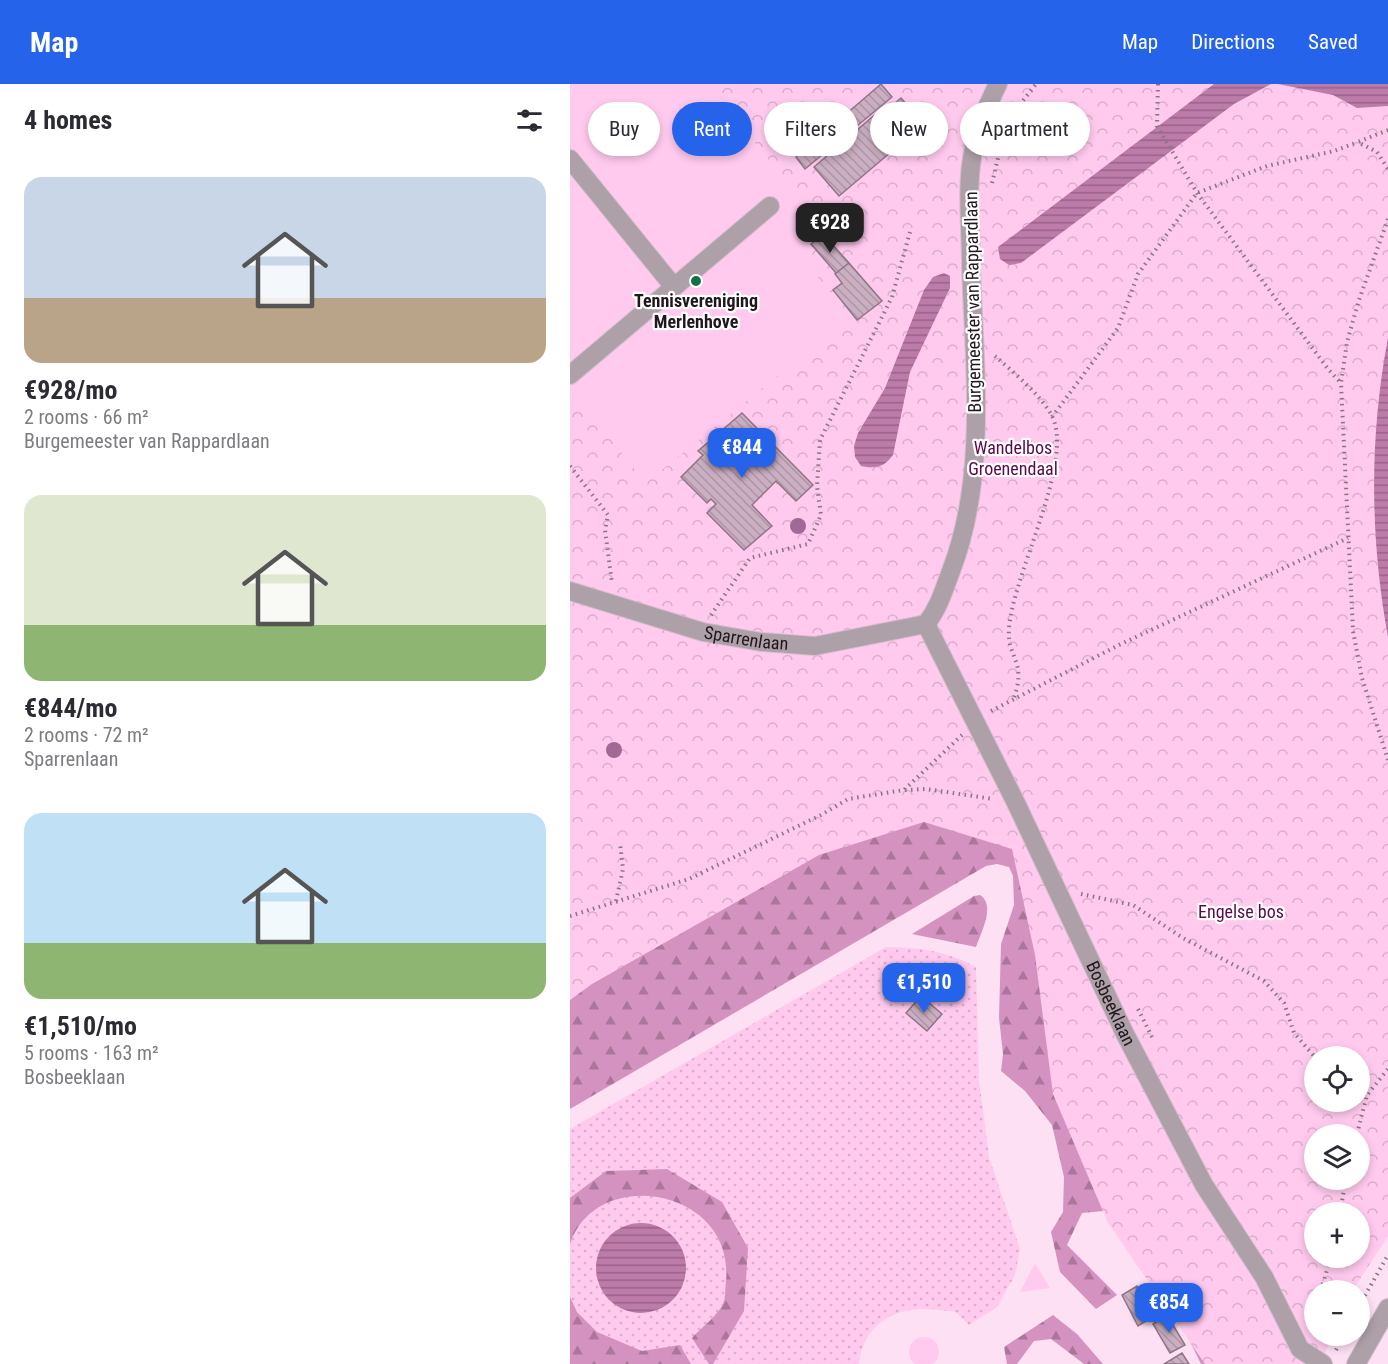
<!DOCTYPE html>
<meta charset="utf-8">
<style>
body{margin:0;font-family:"Roboto Condensed",sans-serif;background:#f2f2f3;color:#2b2b33;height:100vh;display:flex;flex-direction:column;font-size:22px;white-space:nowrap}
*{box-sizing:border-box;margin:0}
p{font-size:20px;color:#7c7c81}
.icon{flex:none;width:33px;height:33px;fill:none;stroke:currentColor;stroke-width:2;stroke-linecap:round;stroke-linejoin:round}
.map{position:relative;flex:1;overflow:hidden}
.details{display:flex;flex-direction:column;background:#fff;width:570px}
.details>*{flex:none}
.hud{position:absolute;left:18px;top:18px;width:570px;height:54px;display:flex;gap:12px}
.controls{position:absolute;left:734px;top:962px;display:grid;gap:12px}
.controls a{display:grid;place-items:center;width:66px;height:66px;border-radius:50%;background:#fff;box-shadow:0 3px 9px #0003;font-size:30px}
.price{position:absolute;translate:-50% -51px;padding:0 14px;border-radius:12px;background:#2563eb;color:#fff;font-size:20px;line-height:39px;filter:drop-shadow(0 2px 3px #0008)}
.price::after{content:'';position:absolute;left:50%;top:36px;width:18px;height:14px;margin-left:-9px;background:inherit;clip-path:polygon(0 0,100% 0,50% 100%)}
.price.selected{background:#222;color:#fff}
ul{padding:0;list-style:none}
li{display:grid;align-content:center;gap:12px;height:318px;padding:0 24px}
li span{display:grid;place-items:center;height:186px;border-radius:18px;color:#555}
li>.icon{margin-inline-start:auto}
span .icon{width:108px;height:108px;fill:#fffc;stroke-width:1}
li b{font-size:26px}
h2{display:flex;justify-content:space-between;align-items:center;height:72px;padding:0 24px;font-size:26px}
.tag{padding:0 21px;border-radius:27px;background:#fff;box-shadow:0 3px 9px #0003;font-size:21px;line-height:54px}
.tag.selected{background:#2563eb;color:#fff}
header{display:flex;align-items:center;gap:36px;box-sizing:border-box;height:84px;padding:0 30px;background:#2563eb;color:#fff}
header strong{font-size:28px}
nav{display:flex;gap:33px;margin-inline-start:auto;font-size:21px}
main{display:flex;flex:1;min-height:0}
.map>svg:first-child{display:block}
.grass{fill:url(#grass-dots);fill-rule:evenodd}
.forest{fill:url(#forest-firs)}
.park{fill:url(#park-crowns);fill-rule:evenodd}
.garden{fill:#ffcaee}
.water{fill:url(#water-rules)}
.building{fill:url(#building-back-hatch);stroke:#8f7587;stroke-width:1.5}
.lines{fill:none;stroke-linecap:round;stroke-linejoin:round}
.minor-casing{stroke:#d6bccd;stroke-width:20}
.path{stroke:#887582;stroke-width:4;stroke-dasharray:1.5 4.5;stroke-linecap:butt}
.minor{stroke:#ada0a8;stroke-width:18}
.tree{fill:#a36996}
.poi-dot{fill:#117248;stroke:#fff;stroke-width:2}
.labels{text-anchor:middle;stroke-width:4.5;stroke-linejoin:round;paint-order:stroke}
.poi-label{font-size:18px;font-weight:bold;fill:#20161d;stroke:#fff}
.street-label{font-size:18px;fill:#20161d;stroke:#fff}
.park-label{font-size:18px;fill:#590849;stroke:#fff}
</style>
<header>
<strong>Map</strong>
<nav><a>Map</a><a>Directions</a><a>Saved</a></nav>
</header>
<main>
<section class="details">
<h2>4 homes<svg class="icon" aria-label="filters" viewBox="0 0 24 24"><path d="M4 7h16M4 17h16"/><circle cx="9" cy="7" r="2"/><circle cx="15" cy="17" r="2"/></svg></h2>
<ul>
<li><span style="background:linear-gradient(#c9d6e8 65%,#b9a48a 0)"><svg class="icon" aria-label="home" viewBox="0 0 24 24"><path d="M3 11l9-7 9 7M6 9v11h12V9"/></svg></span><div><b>€928/mo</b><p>2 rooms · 66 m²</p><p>Burgemeester van Rappardlaan</p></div></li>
<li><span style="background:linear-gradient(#dfe7d0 70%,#8fb573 0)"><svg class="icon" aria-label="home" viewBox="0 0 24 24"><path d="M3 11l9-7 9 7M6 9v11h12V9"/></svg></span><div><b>€844/mo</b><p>2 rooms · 72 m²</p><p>Sparrenlaan</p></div></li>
<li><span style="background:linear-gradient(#bfe0f5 70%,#8fb573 0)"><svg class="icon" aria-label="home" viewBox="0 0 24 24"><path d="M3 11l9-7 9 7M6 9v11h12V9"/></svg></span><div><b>€1,510/mo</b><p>5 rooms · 163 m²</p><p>Bosbeeklaan</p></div></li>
</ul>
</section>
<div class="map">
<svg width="818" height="1280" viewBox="0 0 818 1280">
<defs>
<pattern id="grass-dots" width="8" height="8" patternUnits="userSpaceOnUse" patternTransform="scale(1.5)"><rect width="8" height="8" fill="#ffcaee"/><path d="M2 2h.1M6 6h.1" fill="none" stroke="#daadcc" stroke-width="1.8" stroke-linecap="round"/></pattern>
<pattern id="forest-firs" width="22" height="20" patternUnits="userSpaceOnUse" patternTransform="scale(1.5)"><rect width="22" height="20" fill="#d492c0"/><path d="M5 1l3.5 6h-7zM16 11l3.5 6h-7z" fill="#ac769b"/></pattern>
<pattern id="park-crowns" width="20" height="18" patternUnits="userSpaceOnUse" patternTransform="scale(1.5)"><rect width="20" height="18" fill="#ffcaee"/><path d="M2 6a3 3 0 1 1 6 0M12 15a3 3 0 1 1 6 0" fill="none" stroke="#daadcc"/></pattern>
<pattern id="water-rules" width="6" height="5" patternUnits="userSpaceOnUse" patternTransform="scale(1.5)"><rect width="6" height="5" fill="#bc7ba9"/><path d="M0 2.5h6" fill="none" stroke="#986489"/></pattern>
<pattern id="building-back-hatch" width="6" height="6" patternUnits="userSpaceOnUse" patternTransform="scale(1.5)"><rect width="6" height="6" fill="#caaec1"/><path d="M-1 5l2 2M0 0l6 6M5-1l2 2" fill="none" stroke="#ad95a5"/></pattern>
</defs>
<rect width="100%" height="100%" fill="#fee0f4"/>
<path class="grass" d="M316,863C348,863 377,867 406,883L409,996L419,1073L450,1165L445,1191L427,1223L399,1241C395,1238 390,1231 385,1228C380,1226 372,1227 367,1226C328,1220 293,1239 289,1280H0V1045ZM55,1142L113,1201L105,1214L94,1223L51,1224L39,1215L30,1203L33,1161L42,1149Z"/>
<path class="forest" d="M330,564L733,1280H631L555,1125L512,1129L497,1161L547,1211L526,1225L490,1188L481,1148L493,1128L494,1093L482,1041L455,1007L431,987L433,970L429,934L431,860L444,821L443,792L439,783L427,780L416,782L0,1025V784Z
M410,811C426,821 411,848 406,863L342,850L404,812Z
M97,1085L152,1118L178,1164L174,1227L143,1280H139L122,1254C131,1244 148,1231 153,1220C156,1214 155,1203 156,1197C165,1104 26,1080 0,1160V1114L36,1087Z
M0,1213L7,1228L27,1248L72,1267L110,1261L121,1280H0Z
M483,1231L507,1250L533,1280H514L481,1255L464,1257L447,1280H437L434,1263Z"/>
<path class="park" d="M0,0H818V1152L783,1206H744V1251H763L750,1280H635L538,1139L483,1010L465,871L442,765L354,738L249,771L22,900L0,916ZM744,972H789V1017H744ZM744,1050H789V1095H744ZM744,1128H789V1173H744Z"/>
<path class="garden" d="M0,0H137L251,140L223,163L280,232L76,399L0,305Z
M465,1179L480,1204L450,1208Z
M339 1268a15 15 0 1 1 30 0a15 15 0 1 1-30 0Z"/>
<path class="water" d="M644,0H701L664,20L451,179L439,181L430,175L428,163Z
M708,0H818V22L787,24L763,11Z
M374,189L380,192V204L340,288L323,371C314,383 307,385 291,382L285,373L284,362L288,349L315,304L354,206L363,193Z
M818,254V553C800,455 799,353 818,254Z
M26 1184a45 45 0 1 1 90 0a45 45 0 1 1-90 0Z"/>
<path class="building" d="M311,0L322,13L235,85L226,73Z
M331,14L354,40L269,112L244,83L315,22L318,25Z
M253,150L279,179L266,189L241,160Z
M279,179L312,217L287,236L263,206L272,199L265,190Z
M172,329L243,401L226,417L206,397L182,421L202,442L174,466L137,429L146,420L141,415L137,419L111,393L133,371L128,367Z
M351,912L372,930L357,947L336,929Z
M567,1202L573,1212L583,1206L594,1226L568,1242L552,1211Z
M597,1231L615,1261L600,1269L583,1240Z
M612,1269L619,1280H594Z"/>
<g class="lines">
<g class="minor-casing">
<g id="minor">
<path d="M0,75L104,203"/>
<path d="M0,291L200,122"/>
<path id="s1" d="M0,507L133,548L191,558L245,562L356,540"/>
<path id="s2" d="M356,540L446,719L555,950L634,1101L694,1193L730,1265L753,1280"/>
<path d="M356,540C369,524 374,505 381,487C418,391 404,282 401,181C401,144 396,104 403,68C407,44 417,22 428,0"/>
<path d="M786,1280L818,1224"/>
</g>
</g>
<path class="path" d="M588,0L587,42L627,109L758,285L771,299
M818,46L788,58L807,68L818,85
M422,99L437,37L466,0
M818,135L789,216L777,258L771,299L783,547L792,594L818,676
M425,272C443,288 471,311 482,332C505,378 442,492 439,545C437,575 458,578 443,616
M482,333L548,244L568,190L627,109L697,82L764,67L788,58
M0,382L38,431L35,446L42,499
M141,531L180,474L238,460L251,431L247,402L250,356L322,213L340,148
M421,627L551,560L778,454
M335,706L356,705L423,715
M511,810L563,821L613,854L694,897L714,919L724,949L744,972
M46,817L53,785L50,759
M0,832L119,795L251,731L278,715L334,706L392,651
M568,925L582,953
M789,1008L797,1011
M787,1050L797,1011L818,985
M770,1128L776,1095
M751,1206L761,1173
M789,1222L818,1171
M740,1242L744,1229
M766,1266L774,1251"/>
<use href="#minor" class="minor"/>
</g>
<g class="tree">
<circle cx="228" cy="442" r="8"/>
<circle cx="44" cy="666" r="8"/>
</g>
<circle class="poi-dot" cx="126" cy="197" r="6"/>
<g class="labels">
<g class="poi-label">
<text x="126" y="223">Tennisvereniging<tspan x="126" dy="21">Merlenhove</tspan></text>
</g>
<g class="street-label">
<text transform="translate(403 218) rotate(-91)" y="6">Burgemeester van Rappardlaan</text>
<text dy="6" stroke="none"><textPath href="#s1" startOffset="183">Sparrenlaan</textPath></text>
<text dy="6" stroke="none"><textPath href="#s2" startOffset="422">Bosbeeklaan</textPath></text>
</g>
<g class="park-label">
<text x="443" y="370">Wandelbos<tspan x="443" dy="21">Groenendaal</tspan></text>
<text x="671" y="834">Engelse bos</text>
</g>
</g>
</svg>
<div class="controls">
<a><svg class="icon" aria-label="locate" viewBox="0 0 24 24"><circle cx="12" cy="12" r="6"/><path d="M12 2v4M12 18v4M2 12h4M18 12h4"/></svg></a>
<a><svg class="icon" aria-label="layers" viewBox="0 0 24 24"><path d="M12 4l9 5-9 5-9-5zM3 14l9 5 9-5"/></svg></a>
<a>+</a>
<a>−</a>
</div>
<b class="price selected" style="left:260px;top:170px">€928</b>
<b class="price" style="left:172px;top:395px">€844</b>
<b class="price" style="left:354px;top:930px">€1,510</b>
<b class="price" style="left:599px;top:1250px">€854</b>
<div class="hud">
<a class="tag">Buy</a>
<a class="tag selected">Rent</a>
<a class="tag">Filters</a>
<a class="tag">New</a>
<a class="tag">Apartment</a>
</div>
</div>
</main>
